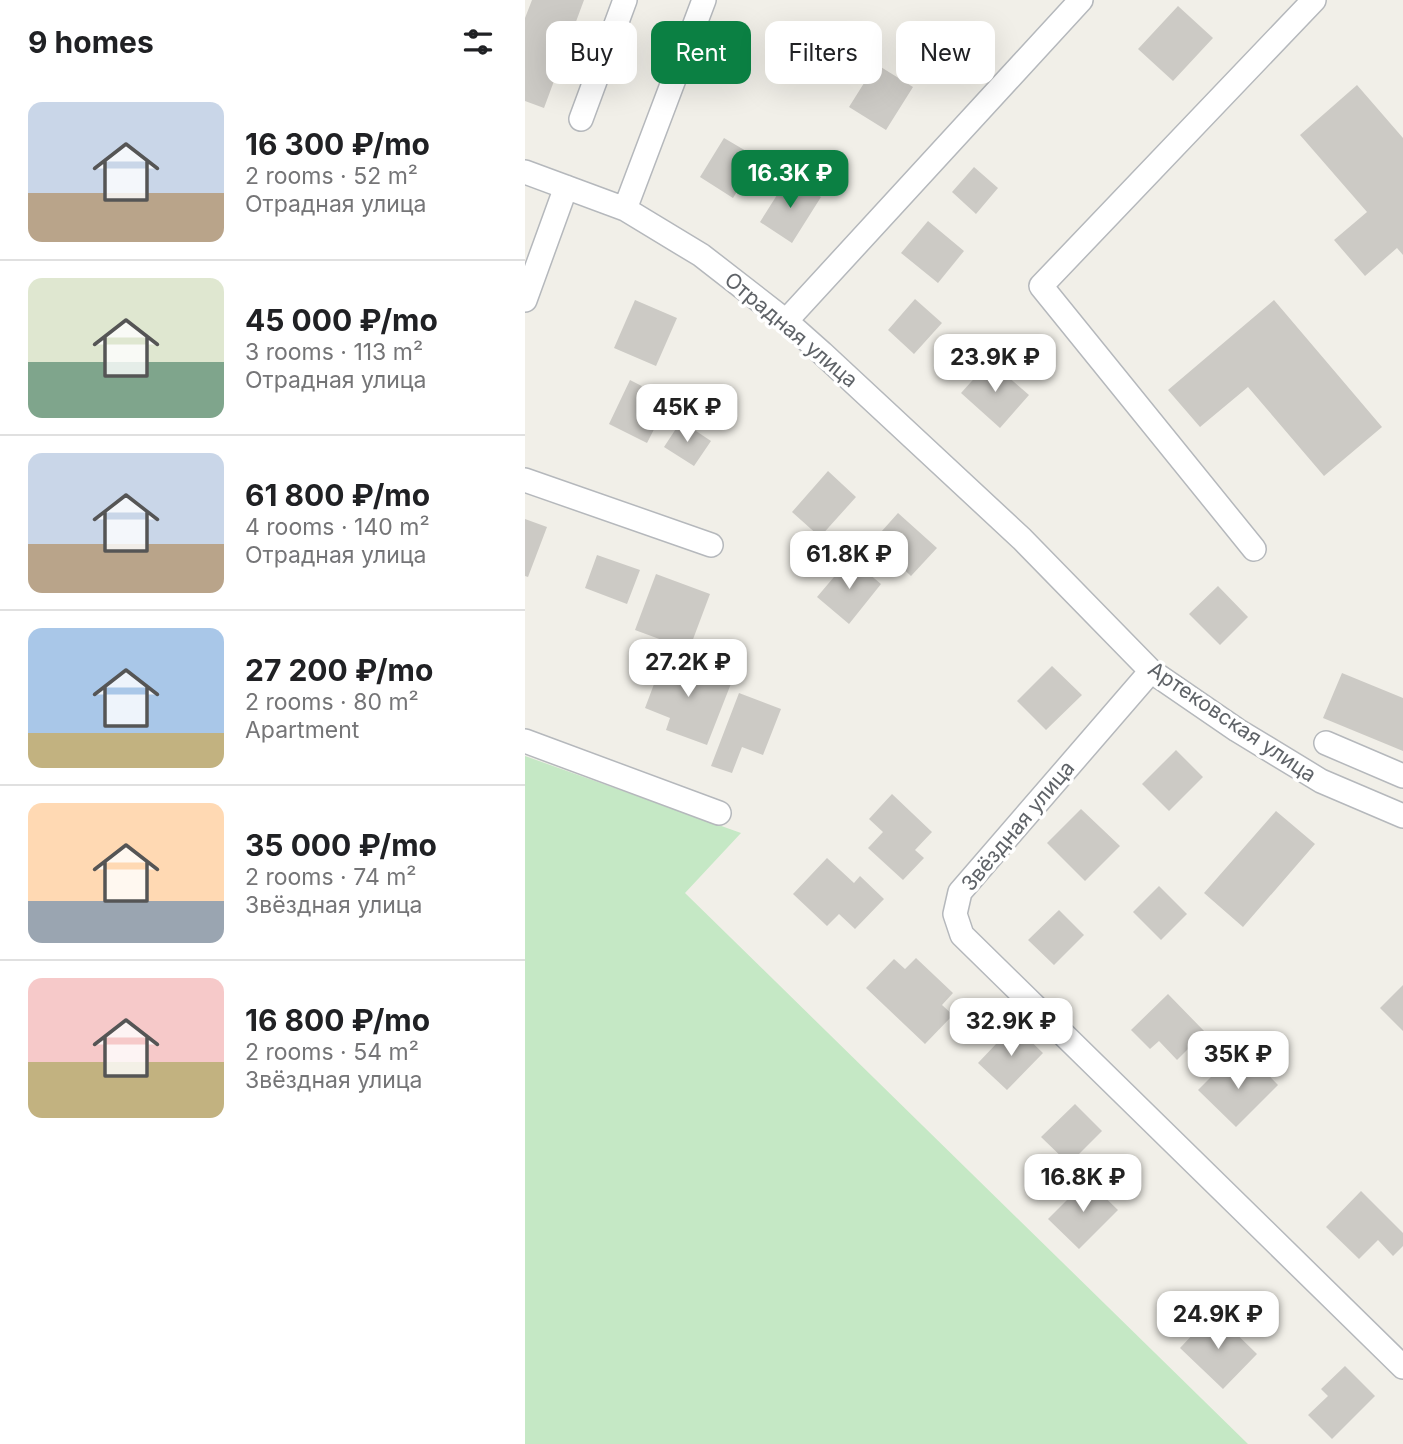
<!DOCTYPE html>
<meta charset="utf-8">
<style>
body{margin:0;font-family:Inter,sans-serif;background:#f6f6f6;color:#202124;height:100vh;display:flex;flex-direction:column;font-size:26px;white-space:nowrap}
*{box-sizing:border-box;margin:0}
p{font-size:23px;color:#757577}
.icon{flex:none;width:38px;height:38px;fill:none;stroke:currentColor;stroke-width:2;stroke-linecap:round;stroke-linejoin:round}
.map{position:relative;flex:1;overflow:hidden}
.drawer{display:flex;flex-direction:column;background:#fff;width:525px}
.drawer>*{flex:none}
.top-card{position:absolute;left:21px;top:21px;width:665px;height:63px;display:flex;gap:14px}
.price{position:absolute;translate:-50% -60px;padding:0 16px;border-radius:14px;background:#fff;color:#222;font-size:23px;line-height:46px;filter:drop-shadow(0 2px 4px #0008)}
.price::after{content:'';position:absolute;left:50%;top:42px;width:21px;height:16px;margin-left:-10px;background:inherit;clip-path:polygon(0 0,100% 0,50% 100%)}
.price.selected{background:#0b8043;color:#fff}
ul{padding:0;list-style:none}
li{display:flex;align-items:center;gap:21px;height:175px;padding:0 28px}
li+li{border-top:2px solid #e0e0e0}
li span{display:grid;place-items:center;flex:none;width:196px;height:140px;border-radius:14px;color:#555}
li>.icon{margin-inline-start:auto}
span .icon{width:84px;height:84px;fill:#fffc;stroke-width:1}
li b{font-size:30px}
h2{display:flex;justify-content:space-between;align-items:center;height:84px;padding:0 28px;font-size:30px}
.chip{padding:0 24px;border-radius:14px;background:#fff;box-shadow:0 7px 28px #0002;font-size:24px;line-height:63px}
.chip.selected{background:#0b8043;color:#fff}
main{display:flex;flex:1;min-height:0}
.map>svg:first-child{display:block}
.green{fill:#c5e8c5}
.building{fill:#cccac5}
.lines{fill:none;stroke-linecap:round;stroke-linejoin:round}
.minor-casing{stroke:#b5b8bc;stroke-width:26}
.minor{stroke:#fff;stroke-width:23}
.labels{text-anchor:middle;stroke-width:7;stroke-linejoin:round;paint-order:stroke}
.street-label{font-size:21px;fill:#5f6368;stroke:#fff}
</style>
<main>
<section class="drawer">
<h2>9 homes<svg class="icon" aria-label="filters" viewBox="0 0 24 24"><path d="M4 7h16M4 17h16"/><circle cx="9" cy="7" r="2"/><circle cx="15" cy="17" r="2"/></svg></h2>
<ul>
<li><span style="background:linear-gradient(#c9d6e8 65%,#b9a48a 0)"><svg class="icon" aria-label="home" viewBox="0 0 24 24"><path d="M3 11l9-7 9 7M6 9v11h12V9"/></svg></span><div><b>16 300 ₽/mo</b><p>2 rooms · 52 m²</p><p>Отрадная улица</p></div></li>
<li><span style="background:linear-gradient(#dfe7d0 60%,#7fa58c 0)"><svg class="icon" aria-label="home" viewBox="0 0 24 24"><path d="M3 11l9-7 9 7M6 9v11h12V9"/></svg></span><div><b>45 000 ₽/mo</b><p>3 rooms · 113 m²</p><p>Отрадная улица</p></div></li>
<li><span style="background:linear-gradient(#c9d6e8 65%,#b9a48a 0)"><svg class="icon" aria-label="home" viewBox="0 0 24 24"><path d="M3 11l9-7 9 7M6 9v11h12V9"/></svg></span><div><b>61 800 ₽/mo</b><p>4 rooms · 140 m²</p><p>Отрадная улица</p></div></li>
<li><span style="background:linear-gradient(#a9c7e8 75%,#c2b280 0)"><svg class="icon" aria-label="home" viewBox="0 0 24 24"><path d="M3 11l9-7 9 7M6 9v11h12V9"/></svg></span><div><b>27 200 ₽/mo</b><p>2 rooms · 80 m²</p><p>Apartment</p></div></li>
<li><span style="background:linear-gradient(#ffd9b3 70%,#9aa5b1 0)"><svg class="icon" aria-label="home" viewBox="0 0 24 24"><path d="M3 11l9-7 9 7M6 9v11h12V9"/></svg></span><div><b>35 000 ₽/mo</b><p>2 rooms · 74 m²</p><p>Звёздная улица</p></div></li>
<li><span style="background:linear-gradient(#f6c9c9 60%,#c2b280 0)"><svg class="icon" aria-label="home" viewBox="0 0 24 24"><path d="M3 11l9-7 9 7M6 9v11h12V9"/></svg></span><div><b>16 800 ₽/mo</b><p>2 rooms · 54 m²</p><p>Звёздная улица</p></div></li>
</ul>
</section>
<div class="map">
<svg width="878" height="1444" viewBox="0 0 878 1444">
<rect width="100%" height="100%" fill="#f1efe8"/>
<path class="green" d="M0,756L216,833L160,893L723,1444H0Z"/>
<path class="building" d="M7,0H59L19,108L0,101V18Z
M653,6L688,38L648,81L613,49Z
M351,64L388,87L361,130L324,107Z
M832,85L878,138V255L872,248L840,276L809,240L842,212L775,135Z
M199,138L233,158L208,198L175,177Z
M449,167L473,188L451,214L427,192Z
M264,176L296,197L267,243L235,222Z
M403,221L439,251L413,283L376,253Z
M390,299L417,323L389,354L363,330Z
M110,300L152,318L131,366L89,348Z
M749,300L857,427L799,476L723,387L675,427L643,390Z
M465,361L504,395L475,428L436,393Z
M105,380L144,400L122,443L84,424Z
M156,421L186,441L169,466L139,447Z
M303,471L331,497L295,537L267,512Z
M373,513L412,548L386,576L348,541Z
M0,519L22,527L3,577L0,576Z
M72,555L115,570L102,604L60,588Z
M325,558L356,584L324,624L292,597Z
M131,574L185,594L164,650L110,630Z
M693,586L723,617L695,645L664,614Z
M140,655L207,681L182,745L141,730L145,718L120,708Z
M527,666L557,695L521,730L492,701Z
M817,673L878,698V751L798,718Z
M214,693L256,709L238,755L217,747L207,773L186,766Z
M651,750L678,777L644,811L617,784Z
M367,794L407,832L390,850L399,858L378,880L343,848L358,832L344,819Z
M556,809L595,846L560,881L522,843Z
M751,811L790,844L718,927L679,893Z
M302,858L329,883L335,876L359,899L330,929L314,914L302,926L268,894Z
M634,886L662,914L636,940L608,912Z
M534,910L559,935L529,965L503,940Z
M391,958L428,993L417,1005L428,1015L400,1044L341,988L369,959L380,969Z
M878,985V1031L855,1008Z
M643,994L680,1032L652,1060L634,1041L625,1049L606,1030Z
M489,1025L518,1053L482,1090L453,1063Z
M726,1057L753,1085L711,1127L673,1090L697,1066L707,1076Z
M550,1104L577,1131L544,1164L516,1137Z
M562,1180L593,1210L554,1249L523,1219Z
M836,1191L878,1233V1246L868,1256L853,1240L834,1259L801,1227Z
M689,1312L732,1354L698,1389L655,1348Z
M820,1366L850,1396L807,1439L783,1415L803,1396L796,1389Z"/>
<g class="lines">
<g class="minor-casing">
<path id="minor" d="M56,119L100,0
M0,172L100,209L176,255L261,321L297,353L497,539L626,671L712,730L796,781L878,816
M100,209L179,0
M0,300L41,187
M261,321L556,0
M0,480L186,545
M729,549L516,286L789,0
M626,671L435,892L430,914L437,935L878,1367
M0,741L194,813
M801,743L878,776"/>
</g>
<use href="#minor" class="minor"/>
</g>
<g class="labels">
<g class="street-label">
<text transform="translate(266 330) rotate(40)" y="7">Отрадная улица</text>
<text transform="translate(707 722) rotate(34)" y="7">Артековская улица</text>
<text transform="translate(493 826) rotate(-50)" y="7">Звёздная улица</text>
</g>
</g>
</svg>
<b class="price selected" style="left:265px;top:210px">16.3K ₽</b>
<b class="price" style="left:470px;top:394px">23.9K ₽</b>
<b class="price" style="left:162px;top:444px">45K ₽</b>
<b class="price" style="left:324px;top:591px">61.8K ₽</b>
<b class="price" style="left:163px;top:699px">27.2K ₽</b>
<b class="price" style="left:486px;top:1058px">32.9K ₽</b>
<b class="price" style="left:713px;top:1091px">35K ₽</b>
<b class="price" style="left:558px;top:1214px">16.8K ₽</b>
<b class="price" style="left:693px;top:1351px">24.9K ₽</b>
<div class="top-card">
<a class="chip">Buy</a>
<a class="chip selected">Rent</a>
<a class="chip">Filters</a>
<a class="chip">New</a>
</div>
</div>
</main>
